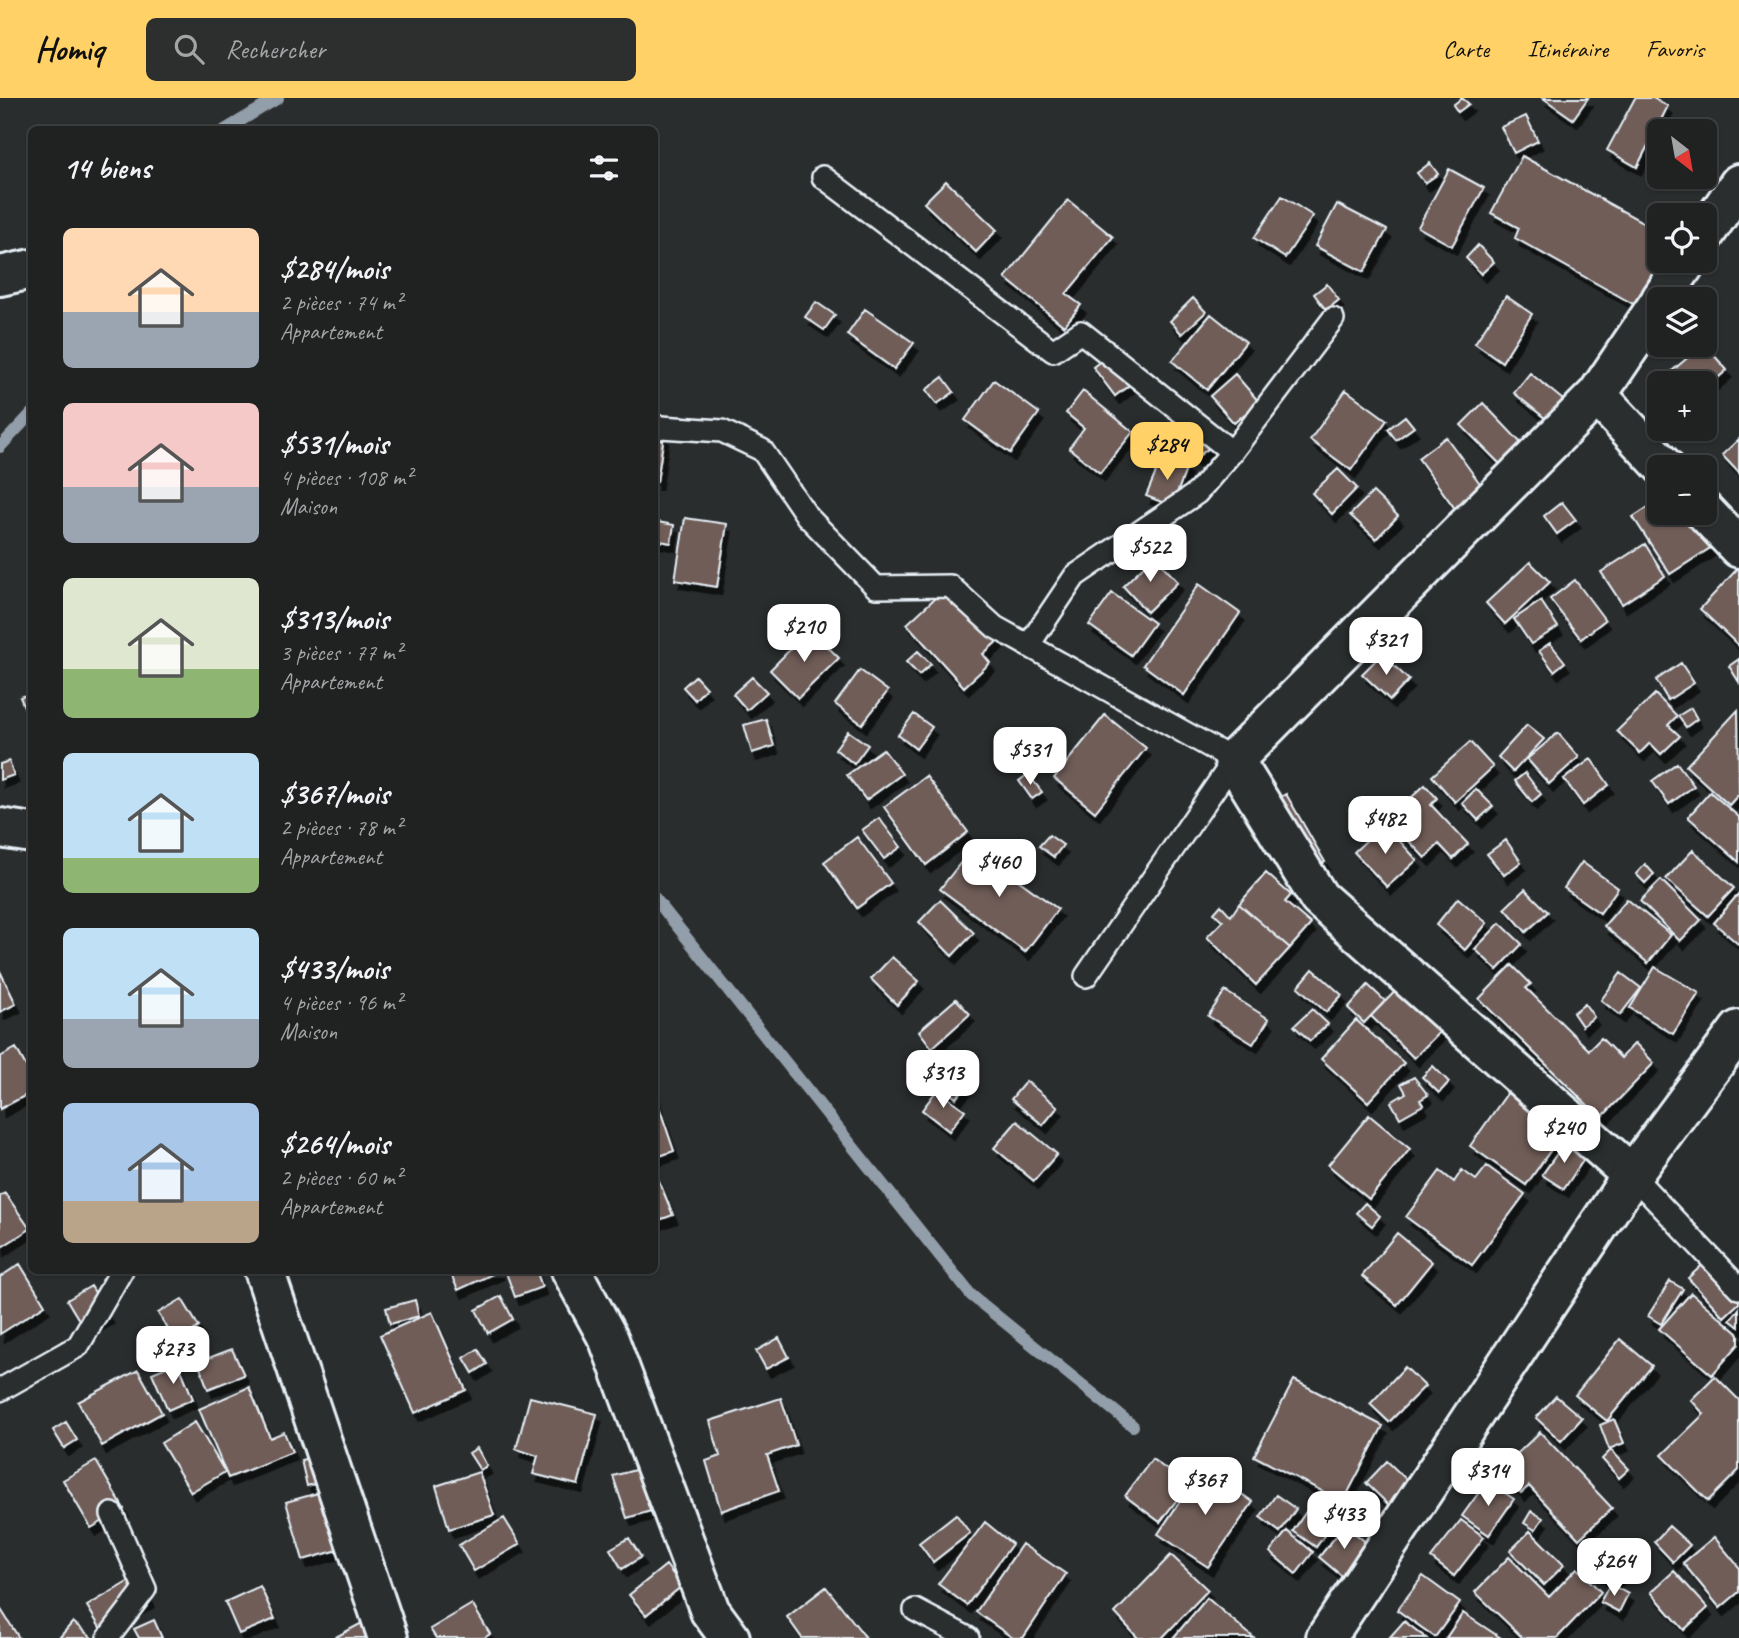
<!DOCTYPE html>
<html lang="fr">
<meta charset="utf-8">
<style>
body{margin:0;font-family:Caveat,sans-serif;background:#2d2f2f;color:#f1f3f6;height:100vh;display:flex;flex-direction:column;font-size:26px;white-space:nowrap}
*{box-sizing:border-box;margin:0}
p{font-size:23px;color:#a2a4a5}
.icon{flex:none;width:38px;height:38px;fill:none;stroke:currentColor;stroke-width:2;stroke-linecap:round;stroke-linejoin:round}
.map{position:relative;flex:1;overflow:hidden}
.details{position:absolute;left:28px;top:28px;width:630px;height:1148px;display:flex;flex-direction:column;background:#202222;border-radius:10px;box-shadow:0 2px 5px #0004,0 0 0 2px #3d3f40}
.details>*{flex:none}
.needle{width:46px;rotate:149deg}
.fabs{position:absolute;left:1647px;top:21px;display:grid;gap:14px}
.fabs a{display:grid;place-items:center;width:70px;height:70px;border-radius:10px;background:#202222;box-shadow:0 2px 5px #0004,0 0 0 2px #3d3f40;font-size:35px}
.price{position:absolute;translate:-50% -60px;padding:0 16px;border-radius:14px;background:#fff;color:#222;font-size:23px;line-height:46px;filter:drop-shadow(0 2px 4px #0008)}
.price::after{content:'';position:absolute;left:50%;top:42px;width:21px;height:16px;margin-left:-10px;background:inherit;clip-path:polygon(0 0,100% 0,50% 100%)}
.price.on{background:#ffd166;color:#111}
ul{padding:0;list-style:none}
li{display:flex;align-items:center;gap:21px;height:175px;padding:0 35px}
li span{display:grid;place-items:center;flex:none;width:196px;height:140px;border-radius:10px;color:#555}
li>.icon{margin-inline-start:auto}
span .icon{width:84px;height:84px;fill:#fffc;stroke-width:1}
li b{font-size:30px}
h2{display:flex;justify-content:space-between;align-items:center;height:84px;padding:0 35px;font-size:30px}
header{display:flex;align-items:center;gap:42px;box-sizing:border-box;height:98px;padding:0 35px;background:#ffd166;color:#111}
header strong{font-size:33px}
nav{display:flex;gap:38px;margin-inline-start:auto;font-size:24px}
.search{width:490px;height:63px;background:#2d2f2f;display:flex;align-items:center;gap:18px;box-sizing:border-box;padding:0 24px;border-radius:10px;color:#a2a4a5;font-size:26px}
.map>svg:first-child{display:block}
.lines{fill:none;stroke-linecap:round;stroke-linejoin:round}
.stream{stroke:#929ea9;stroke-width:12}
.building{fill:#6f5d59;stroke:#e8f1f8;stroke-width:2;filter:url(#shadow)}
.service-casing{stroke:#e8f1f8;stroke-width:26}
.minor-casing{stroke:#e8f1f8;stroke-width:44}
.tertiary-casing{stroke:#e8f1f8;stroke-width:44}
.service{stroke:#2a2d2e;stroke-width:21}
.minor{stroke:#2a2d2e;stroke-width:38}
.tertiary{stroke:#2a2d2e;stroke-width:38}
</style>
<header>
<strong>Homiq</strong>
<div class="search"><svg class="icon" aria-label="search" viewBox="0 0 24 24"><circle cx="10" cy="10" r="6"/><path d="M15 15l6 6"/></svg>Rechercher</div>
<nav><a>Carte</a><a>Itinéraire</a><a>Favoris</a></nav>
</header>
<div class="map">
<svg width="1739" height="1540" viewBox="0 0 1739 1540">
<defs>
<filter id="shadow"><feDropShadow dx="4.5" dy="8" stdDeviation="0" flood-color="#0009"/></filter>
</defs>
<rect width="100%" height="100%" fill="#2a2d2e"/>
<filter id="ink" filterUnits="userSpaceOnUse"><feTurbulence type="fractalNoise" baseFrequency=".0143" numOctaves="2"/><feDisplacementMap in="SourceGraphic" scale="14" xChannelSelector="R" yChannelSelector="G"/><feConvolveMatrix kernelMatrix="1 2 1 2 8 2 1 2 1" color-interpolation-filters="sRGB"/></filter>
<g filter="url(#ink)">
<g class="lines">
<path class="stream" d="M225,32L278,0
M0,349L32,315
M654,799L971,1197L1133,1328"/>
</g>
<path class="building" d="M1462,0L1469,6L1458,14L1453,7Z
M1543,0H1588L1573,21Z
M1635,0H1653L1668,8L1637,69L1607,52Z
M1526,18L1538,43L1514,55L1501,29Z
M1522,58L1659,133V163L1635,207L1515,140L1519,130L1491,115Z
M1430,65L1438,76L1425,85L1417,75Z
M1449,71L1484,90L1452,148L1418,129Z
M946,83L997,132L976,154L924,105Z
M1282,98L1313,118L1285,160L1254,140Z
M1068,102L1113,139L1066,196L1081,207L1064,228L1005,180Z
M1337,106L1387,132L1364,174L1315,148Z
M1478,147L1494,164L1481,176L1466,160Z
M1327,186L1339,202L1326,212L1314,196Z
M1506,198L1532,216L1502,264L1475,245Z
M1193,200L1206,214L1182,236L1170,223Z
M816,204L835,217L824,232L805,219Z
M865,211L914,245L894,271L847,237Z
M1211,216L1246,244L1207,292L1172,263Z
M1704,246L1727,272L1704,292V285L1660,283Z
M1115,252L1137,281L1115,298L1093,269Z
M1530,275L1568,306L1551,325L1514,295Z
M1235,276L1259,304L1234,325L1210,298Z
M943,279L954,294L937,306L926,292Z
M994,282L1039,315L1010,355L965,322Z
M1346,292L1387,322L1351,372L1310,342Z
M1083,293L1133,334L1100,375L1069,350L1084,330L1066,315Z
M1483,305L1522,346L1501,367L1461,327Z
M1201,316L1220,342L1194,361L1175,335Z
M1405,318L1414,329L1396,342L1388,331Z
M654,335L664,337L657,384H654Z
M1446,339L1487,395L1459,416L1418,360Z
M1739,341V375L1722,357Z
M1162,360L1187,369L1172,408L1146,398Z
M1338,371L1357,390L1332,416L1312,395Z
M1373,394L1398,418L1376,441L1350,417Z
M1659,402V415H1704L1724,441L1670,476L1633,419Z
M1562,404L1576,422L1557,436L1544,418Z
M685,420L727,426L717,489L675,482Z
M658,424L674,427L671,445L655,442Z
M1645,446L1665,478L1622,506L1601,474Z
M1154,458L1178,484L1147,514L1123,488Z
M1530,464L1550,484L1505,526L1486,505Z
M1739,469V548L1700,511Z
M1575,482L1605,522L1581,541L1550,501Z
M1199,486L1240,515L1184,597L1143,567Z
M948,488L1009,533L983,556L990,565L964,589L907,526Z
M1112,495L1154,525L1131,557L1089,527Z
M1541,503L1558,529L1531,546L1514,521Z
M810,531L839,560L798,600L770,572Z
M1550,545L1565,564L1554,573L1539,553Z
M918,553L931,566L919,577L906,564Z
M1382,556L1409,582L1390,602L1362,576Z
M1739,561V584L1729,568Z
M1681,565L1694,585L1668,602L1656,582Z
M860,572L888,593L862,626L835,606Z
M695,578L706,590L695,602L683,589Z
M752,579L767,594L747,612L733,596Z
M32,595V609L25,611L20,599Z
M1655,596L1677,618L1668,627L1680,638L1661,656L1650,645L1640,655L1617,633Z
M1691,610L1697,621L1686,629L1678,618Z
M1738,612L1739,696L1729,707L1686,668Z
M914,616L932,629L916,651L898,637Z
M1105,617L1146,650L1095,714L1054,680Z
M766,621L774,648L752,655L744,627Z
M1527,627L1544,641L1513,674L1498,659Z
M848,633L868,647L854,666L835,651Z
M1558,635L1579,659L1549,686L1527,661Z
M1470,644L1493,669L1455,704L1432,678Z
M883,651L902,676L866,702L847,677Z
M1591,661L1609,687L1583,707L1564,681Z
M9,663L14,677L0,682V666Z
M1677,665L1694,688L1669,706L1652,683Z
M1525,675L1541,696L1532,704L1515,683Z
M1028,676L1042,694L1032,701L1019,683Z
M926,678L968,734L926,767L884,709Z
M1425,687L1437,700L1431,707L1468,746L1453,761L1439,746L1425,760L1388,721Z
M1476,691L1493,708L1478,722L1462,705Z
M1710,694L1739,719V764L1688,719Z
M1286,696L1325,764L1303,778L1264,709Z
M879,720L901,749L884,761L862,732Z
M1384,726L1417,762L1387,789L1354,754Z
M1049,737L1063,747L1054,759L1039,748Z
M857,739L891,785L857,810L824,764Z
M1506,742L1521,764L1504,777L1487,756Z
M973,749L1058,811L1025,854L940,791Z
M1693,752L1734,790L1708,818L1666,781Z
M1582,764L1618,790L1600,815L1564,790Z
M1645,766L1654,776L1645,785L1636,776Z
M1266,775L1291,797L1285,804L1311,826L1290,850L1239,806Z
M1661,782L1701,822L1680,843L1640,803Z
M1525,791L1548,814L1526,834L1505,810Z
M1739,795V845L1738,846L1714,825Z
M1458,800L1487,825L1465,852L1436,827Z
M1627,801L1671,837L1648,865L1604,828Z
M940,802L974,835L952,858L919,824Z
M1239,806L1290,850L1256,887L1207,839L1223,823L1214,815L1221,807L1231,818Z
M1500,825L1522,846L1497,872L1475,851Z
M892,859L919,883L897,907L871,881Z
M1512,867L1531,886L1526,890L1589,952L1601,940L1621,960L1635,945L1654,965L1601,1020L1479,901Z
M1655,869L1699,895L1673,936L1630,910Z
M1313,871L1342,897L1326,914L1298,889Z
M0,873L16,906L0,914Z
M1414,874L1457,916L1414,960L1371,918Z
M1621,875L1641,890L1620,917L1601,902Z
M1368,887L1385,903L1364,925L1348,910Z
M1225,893L1269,921L1253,946L1208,918Z
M956,901L970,916L932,950L919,933Z
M1585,906L1594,919L1582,928L1573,915Z
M1312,911L1328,926L1310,943L1294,928Z
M1356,922L1404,965L1368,1004L1321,961Z
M16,950L32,979V994L0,1011V959Z
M947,966L970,984L956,1000L934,982Z
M1433,968L1449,984L1439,995L1422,979Z
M1414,979L1428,997L1420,1002L1423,1007L1400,1020L1391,1004L1406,995L1401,986Z
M1518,980L1574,1019L1526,1087L1470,1048Z
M1026,983L1058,1009L1043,1027L1011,1001Z
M937,992L965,1012L949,1033L922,1012Z
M654,994L674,1053L654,1060Z
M1369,1017L1410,1051L1369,1101L1328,1067Z
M1017,1023L1057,1056L1034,1083L994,1050Z
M1566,1043L1586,1058L1564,1091L1542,1077Z
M1487,1068L1525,1096L1472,1167L1406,1119L1440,1073L1454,1084L1462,1072L1476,1082Z
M657,1078L673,1117L654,1124V1079Z
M5,1095L30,1131L0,1150V1098Z
M1365,1105L1380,1118L1372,1128L1356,1115Z
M1397,1135L1432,1164L1397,1207L1362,1178Z
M1709,1161L1739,1194V1205L1724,1219L1688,1180Z
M20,1166L45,1207L0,1236V1179Z
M449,1172H499V1173L458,1192Z
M505,1172H536L542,1189L515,1199Z
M1670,1183L1683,1191L1661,1226L1648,1218Z
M91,1188L109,1218L85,1232L67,1202Z
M1691,1195L1739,1236V1246L1712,1277L1659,1231Z
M501,1198L513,1221L488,1235L476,1212Z
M182,1201L199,1229L176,1244L158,1215Z
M415,1202L419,1218L390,1226L386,1210Z
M1739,1211V1229L1730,1222Z
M432,1214L466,1292L415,1315L380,1237Z
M779,1240L789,1259L766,1271L756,1253Z
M1620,1241L1652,1268L1607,1323L1575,1297Z
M232,1251L244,1277L208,1291L198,1264Z
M478,1251L487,1266L473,1275L464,1260Z
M178,1264L193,1301L168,1312L152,1275Z
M1405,1269L1425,1288L1389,1324L1370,1306Z
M138,1272L162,1315L102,1348L78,1304Z
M1715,1278L1739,1302V1372L1708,1403L1662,1357L1704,1316L1691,1302Z
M1294,1282L1383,1328L1343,1404L1254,1358Z
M249,1289L270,1340L284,1334L292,1354L228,1380L199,1311Z
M1556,1298L1582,1320L1561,1343L1536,1320Z
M530,1299L597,1316L578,1387L533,1376L538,1358L516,1351Z
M781,1300L796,1347L767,1357L779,1393L721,1413L706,1363L720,1358L710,1323Z
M1614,1321L1624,1345L1609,1351L1600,1327Z
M66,1324L77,1342L64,1350L53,1332Z
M195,1324L225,1374L191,1394L161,1345Z
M1540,1334L1612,1410L1579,1441L1529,1388L1521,1395L1499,1373Z
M627,1345L671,1407L627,1420L613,1378L635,1372Z
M477,1350L487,1368L480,1372L469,1355Z
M1611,1352L1629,1371L1619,1380L1602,1361Z
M337,1353L344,1378L307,1388L301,1362Z
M1152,1361L1188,1387L1160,1424L1125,1398Z
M96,1363L124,1411L91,1430L63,1382Z
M1387,1363L1410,1385L1389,1407L1366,1385Z
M1203,1369L1253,1404L1208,1469L1158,1436Z
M479,1374L494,1417L449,1431L436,1388Z
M1487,1383L1514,1401L1489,1437L1462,1418Z
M325,1393L342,1451L303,1462L286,1404Z
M1276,1397L1296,1411L1280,1434L1260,1419Z
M1310,1408L1334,1424L1316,1449L1293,1433Z
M1531,1413L1543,1420L1535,1432L1524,1425Z
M956,1416L970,1435L933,1464L919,1445Z
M504,1420L520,1446L474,1473L459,1447Z
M1461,1422L1484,1439L1454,1478L1431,1460Z
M985,1424L1012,1446L967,1507L938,1486Z
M1345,1427L1369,1447L1343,1479L1319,1459Z
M1669,1428L1690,1447L1673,1464L1654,1444Z
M1287,1433L1313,1454L1296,1476L1270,1454Z
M1530,1433L1564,1467L1544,1487L1510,1453Z
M1714,1439L1739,1469V1494L1720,1510L1683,1465Z
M629,1440L641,1459L622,1471L610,1451Z
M1022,1446L1066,1476L1023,1540H1013L976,1514Z
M1600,1456L1624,1468L1615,1485L1591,1473Z
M1171,1457L1208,1492L1162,1540H1138L1115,1515Z
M1509,1459L1549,1499L1577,1470L1601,1494L1557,1540H1523L1475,1494Z
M666,1467L682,1488L646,1517L629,1497Z
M1674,1473L1708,1510L1684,1532L1651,1494Z
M138,1478L150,1501L101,1531L87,1508Z
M1423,1478L1460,1505L1435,1539L1397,1512Z
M1610,1486L1628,1496L1619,1514L1600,1504Z
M260,1488L275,1521L239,1536L225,1504Z
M826,1489L866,1540H802L787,1519Z
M1207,1500L1254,1540H1173Z
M472,1506L490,1536L484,1540H436L430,1531Z
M0,1510L19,1540H0Z
M1463,1515L1501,1540H1446Z
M373,1519L384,1540H334Z
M154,1522L162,1540H139L134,1531Z
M1404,1523L1426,1540H1389Z
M73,1524L92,1540H59Z"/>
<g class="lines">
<g class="service-casing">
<path id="service" d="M823,79L1053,253L1081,234L1232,354L1197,395L1075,478L1028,548
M654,332L661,329L722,333L762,352L807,418L876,489L950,488L995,529L1234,662L1086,878
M1232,354L1333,221
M1632,1077L1739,1190
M0,1292L78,1248L122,1172
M915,1512L968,1540
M108,1540L145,1491L112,1416"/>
</g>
<g class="minor-casing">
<path id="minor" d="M1704,137L1739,86
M0,178L32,171
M1661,201L1687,163
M1597,297L1664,369
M1704,413L1739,450
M0,730L32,735
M1632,1077L1319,800L1234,662L1597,297L1659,205
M264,1172L388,1540
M571,1172L609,1242L710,1513L730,1540"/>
</g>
<g class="tertiary-casing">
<path id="tertiary" d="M1326,1540L1632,1077L1739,932"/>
</g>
<use href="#service" class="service"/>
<use href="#minor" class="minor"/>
<use href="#tertiary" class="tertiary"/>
</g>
</g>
</svg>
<div class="fabs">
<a><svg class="needle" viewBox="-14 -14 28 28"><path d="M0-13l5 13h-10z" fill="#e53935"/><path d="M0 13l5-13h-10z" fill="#a2a4a5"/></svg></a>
<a><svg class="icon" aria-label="locate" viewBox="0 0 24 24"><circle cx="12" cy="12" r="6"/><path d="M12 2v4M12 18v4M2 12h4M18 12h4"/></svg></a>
<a><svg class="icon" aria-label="layers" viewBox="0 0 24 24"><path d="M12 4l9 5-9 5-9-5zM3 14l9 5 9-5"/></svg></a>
<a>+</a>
<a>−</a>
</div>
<b class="price on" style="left:1167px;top:384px">$284</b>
<b class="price" style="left:1150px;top:486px">$522</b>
<b class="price" style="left:804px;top:566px">$210</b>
<b class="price" style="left:1386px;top:579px">$321</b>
<b class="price" style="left:1030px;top:689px">$531</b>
<b class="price" style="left:1385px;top:758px">$482</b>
<b class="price" style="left:999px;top:801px">$460</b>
<b class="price" style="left:943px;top:1012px">$313</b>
<b class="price" style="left:1564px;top:1067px">$240</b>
<b class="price" style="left:173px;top:1288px">$273</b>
<b class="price" style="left:1488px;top:1410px">$314</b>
<b class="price" style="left:1205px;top:1419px">$367</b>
<b class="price" style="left:1344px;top:1453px">$433</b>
<b class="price" style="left:1614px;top:1500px">$264</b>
<section class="details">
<h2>14 biens<svg class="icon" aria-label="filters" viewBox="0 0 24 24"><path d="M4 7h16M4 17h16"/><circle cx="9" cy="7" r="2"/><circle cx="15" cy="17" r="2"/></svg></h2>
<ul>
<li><span style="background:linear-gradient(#ffd9b3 60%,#9aa5b1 0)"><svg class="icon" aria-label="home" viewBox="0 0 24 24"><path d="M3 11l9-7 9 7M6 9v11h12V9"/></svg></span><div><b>$284/mois</b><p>2 pièces · 74 m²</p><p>Appartement</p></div></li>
<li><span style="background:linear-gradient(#f6c9c9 60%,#9aa5b1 0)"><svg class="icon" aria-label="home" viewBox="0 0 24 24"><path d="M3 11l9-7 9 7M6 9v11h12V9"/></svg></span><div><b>$531/mois</b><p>4 pièces · 108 m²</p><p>Maison</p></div></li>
<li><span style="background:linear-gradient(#dfe7d0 65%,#8fb573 0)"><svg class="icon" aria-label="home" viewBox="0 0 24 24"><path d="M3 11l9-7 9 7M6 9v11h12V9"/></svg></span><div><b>$313/mois</b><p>3 pièces · 77 m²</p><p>Appartement</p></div></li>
<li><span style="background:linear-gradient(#bfe0f5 75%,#8fb573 0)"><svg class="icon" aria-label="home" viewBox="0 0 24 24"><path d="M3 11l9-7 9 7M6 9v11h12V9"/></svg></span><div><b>$367/mois</b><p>2 pièces · 78 m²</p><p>Appartement</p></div></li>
<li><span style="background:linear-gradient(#bfe0f5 65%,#9aa5b1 0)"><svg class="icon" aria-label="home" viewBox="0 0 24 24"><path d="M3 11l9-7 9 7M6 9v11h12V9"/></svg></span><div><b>$433/mois</b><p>4 pièces · 96 m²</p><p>Maison</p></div></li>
<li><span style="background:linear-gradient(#a9c7e8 70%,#b9a48a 0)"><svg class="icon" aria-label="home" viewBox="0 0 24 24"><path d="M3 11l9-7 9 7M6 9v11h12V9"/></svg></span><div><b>$264/mois</b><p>2 pièces · 60 m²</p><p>Appartement</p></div></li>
</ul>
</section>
</div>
